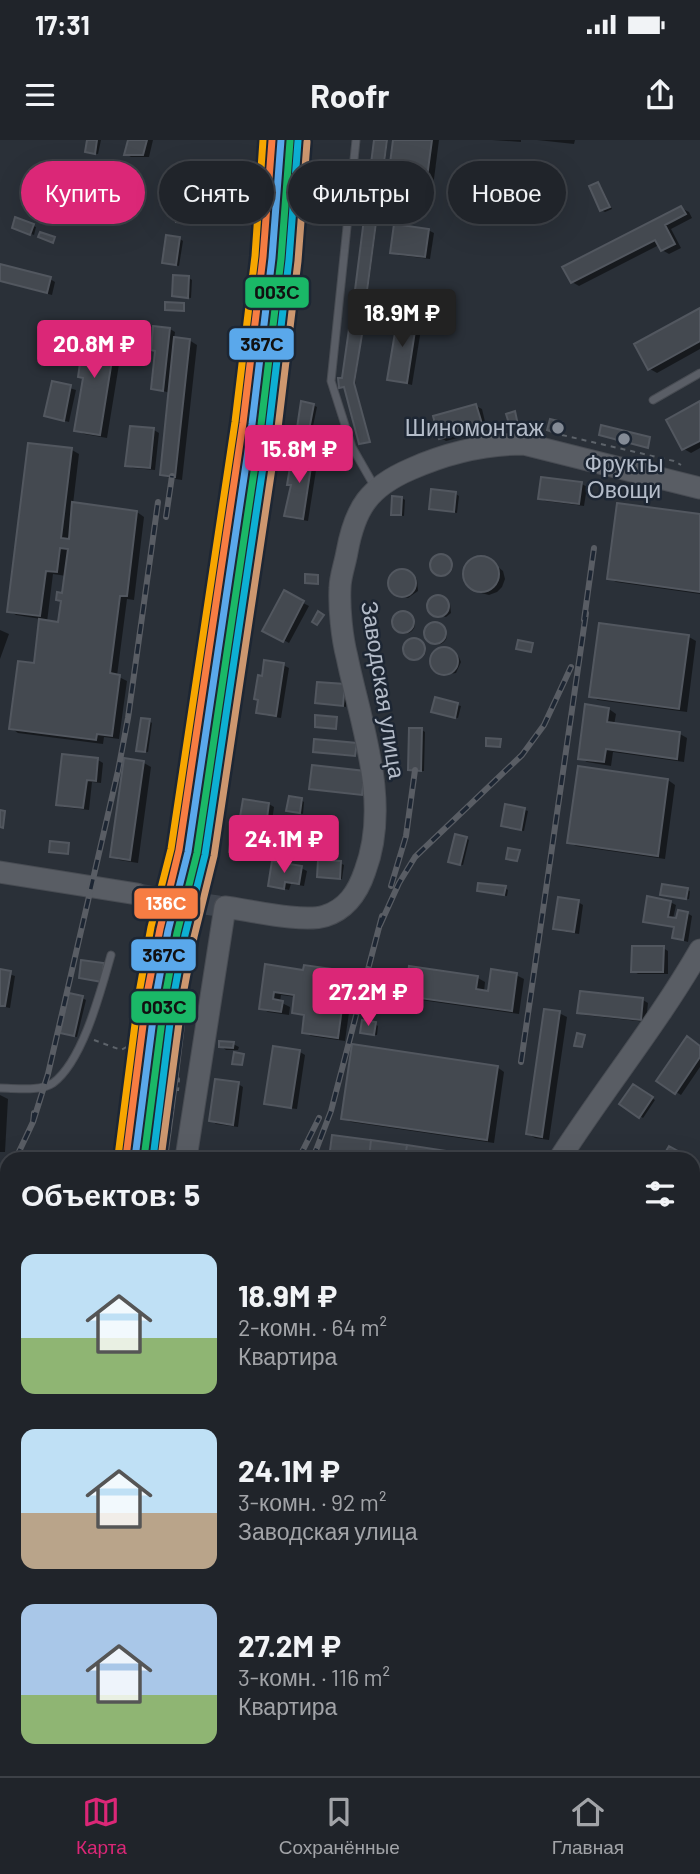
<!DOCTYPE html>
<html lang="ru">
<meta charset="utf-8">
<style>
body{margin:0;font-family:Barlow,sans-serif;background:#282c32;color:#f1f3f6;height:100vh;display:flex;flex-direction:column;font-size:26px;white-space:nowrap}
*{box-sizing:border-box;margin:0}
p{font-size:23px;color:#a2a4a8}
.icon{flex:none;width:38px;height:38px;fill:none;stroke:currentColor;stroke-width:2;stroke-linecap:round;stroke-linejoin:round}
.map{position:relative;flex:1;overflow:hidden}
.details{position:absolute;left:0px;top:1012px;width:700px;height:625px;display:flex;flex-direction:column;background:#20242a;border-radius:21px 21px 0 0;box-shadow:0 7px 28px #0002,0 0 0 2px #3d4147}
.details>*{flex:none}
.guide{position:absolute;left:21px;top:21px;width:658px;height:63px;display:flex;gap:14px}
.price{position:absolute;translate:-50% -60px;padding:0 16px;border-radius:7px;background:#db2777;color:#fff;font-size:23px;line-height:46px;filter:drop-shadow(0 2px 4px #0008)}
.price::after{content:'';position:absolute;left:50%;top:42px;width:21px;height:16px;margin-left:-10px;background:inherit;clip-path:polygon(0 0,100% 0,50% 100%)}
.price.active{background:#222;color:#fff}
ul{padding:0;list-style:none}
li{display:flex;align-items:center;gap:21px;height:175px;padding:0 21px}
li span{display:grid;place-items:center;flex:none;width:196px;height:140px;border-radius:14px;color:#555}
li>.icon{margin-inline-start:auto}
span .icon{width:84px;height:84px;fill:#fffc;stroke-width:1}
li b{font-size:30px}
h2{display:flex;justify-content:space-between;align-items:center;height:84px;padding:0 21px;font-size:30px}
.tag{padding:0 24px;border-radius:32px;background:#20242a;box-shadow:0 7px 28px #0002,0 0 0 2px #3d4147;font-size:24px;line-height:63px}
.tag.active{background:#db2777;color:#fff}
.status{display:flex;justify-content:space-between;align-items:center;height:49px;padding:0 35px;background:#20242a;direction:ltr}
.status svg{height:19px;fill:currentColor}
header{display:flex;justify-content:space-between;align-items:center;height:91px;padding:0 21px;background:#20242a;font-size:32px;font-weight:700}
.menu{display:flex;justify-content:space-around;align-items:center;height:98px;border-top:2px solid #3d4147;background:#20242a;font-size:19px;color:#a2a4a8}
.menu a{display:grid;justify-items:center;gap:4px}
.menu .active{color:#db2777}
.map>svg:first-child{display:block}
.green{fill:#273a3e}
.shadow{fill:#0007;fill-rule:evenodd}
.building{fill:#444950;stroke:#52575f;stroke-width:2}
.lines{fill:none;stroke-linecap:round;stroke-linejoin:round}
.secondary-tunnel{stroke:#3f454e;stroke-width:21;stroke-dasharray:21 10;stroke-linecap:butt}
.service-casing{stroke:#484c53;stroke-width:9}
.secondary-casing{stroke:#484c53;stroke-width:23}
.path{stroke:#5d636a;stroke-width:2;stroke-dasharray:5 5;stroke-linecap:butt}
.service{stroke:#5a5e66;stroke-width:7}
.secondary{stroke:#595d64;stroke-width:21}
.rail-casing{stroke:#595d64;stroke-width:6}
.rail{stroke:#1d2633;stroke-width:3.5;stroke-dasharray:10;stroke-linecap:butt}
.rail-1-casing{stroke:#1d2633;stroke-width:12}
.rail-2-casing{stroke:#1d2633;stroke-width:12}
.rail-3-casing{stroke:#1d2633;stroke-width:12}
.rail-4-casing{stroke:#1d2633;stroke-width:12}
.rail-5-casing{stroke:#1d2633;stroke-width:12}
.rail-6-casing{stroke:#1d2633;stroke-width:12}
.rail-1{stroke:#5aa8eb;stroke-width:7}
.rail-2{stroke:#1ab867;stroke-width:7}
.rail-3{stroke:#f77d43;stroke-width:7}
.rail-4{stroke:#0dafd3;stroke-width:7}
.rail-5{stroke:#f7a600;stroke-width:7}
.rail-6{stroke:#cd976f;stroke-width:7}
.poi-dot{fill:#848b96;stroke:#1d2633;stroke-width:2.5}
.labels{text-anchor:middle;stroke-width:5;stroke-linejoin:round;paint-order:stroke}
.poi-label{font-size:23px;fill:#b4bcc9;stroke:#1d2633;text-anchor:end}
.street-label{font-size:23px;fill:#b4bcc9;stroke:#1d2633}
.line-badge{stroke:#1d2633;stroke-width:2.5}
.badge-label{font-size:19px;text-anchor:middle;font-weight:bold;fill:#fff}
.pale-badge-label{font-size:19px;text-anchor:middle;font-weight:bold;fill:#111}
</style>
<div class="status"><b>17:31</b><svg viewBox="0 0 49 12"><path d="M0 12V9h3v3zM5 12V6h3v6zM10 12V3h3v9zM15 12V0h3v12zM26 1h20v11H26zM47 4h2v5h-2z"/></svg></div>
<header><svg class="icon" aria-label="menu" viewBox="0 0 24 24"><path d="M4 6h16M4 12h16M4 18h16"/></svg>Roofr<svg class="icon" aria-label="share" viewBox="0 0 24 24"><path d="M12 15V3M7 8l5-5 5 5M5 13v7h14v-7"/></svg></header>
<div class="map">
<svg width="700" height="1636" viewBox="0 0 700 1636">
<rect width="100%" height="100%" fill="#2a3038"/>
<path class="green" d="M700,1353V1636H667L665,1629H693V1373Z"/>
<path class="shadow" d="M89,0H101L98,14L90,13Z
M130,0H153L149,17H131L126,14Z
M376,0H388L368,151L358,149Z
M412,0H439L430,70L412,68L405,64L408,35L398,34L391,30Z
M492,0H521V2Z
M537,0H575L574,4Z
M598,44L601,46L612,69L605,72L601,70Z
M180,55L192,58L190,84L178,81Z
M521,64L527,67L525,83L469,77L464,74Z
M681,68L689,72L692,78L671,89L681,108L669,114L662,110L659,105L579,146L572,142Z
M33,86L36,87L34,95L17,89Z
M428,90L434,93L430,119L398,115L392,112Z
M180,99L183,101L179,126L163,122Z
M0,125L50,139L55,142L52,155L0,141Z
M189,138L192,140L191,158L173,155Z
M700,170V209L657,233L650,229Z
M365,171L355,245L370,302L343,240Z
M399,177L422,183L412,245L389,239Z
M170,189L175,192L174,199L189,200L197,205L182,340L169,338L162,334L170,253L153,248Z
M115,196L123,200L107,298L84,294L76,290L84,239L79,236Z
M53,243L76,250L69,282L46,276Z
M700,263V308L691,313L684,309Z
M313,265L317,267L312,291L302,289Z
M476,266L482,269L487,290L446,301L441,298Z
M154,290L159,293L155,330L133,328L127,325Z
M72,310L79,314L73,364L137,372L144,377L134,460L127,459L117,536L127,541L119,599L104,597L103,604L18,593L11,588L35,525L41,479L16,475L9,471ZM53,434L66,436L64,455L58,459L63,462L60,484L47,482Z
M312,315L318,318L308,381L291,378L286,375Z
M582,344L587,347L584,366L545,361L540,358Z
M456,354L459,356L457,373L431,368Z
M402,358L405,360L404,376L396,375L393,374Z
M700,376V454L616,442L609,438Z
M433 426a10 10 0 1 1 20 0a10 10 0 1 1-20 0Z
M477,418H484L492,422L503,431L505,439L502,447L497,452L489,455L481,453L468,445L465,437L466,429L470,423Z
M397,431L409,432L417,439L418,451L408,458L399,455L390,446L393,435Z
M284,453L309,466L289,503L265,490Z
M438,457L450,464L451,473L446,477L432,473L429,469L431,460Z
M395 484a10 10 0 1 1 20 0a10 10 0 1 1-20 0Z
M427 495a10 10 0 1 1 20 0a10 10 0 1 1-20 0Z
M600,485L689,497L696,501L687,572L598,560L591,556Z
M0,490L9,494L0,519Z
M406 510a10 10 0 1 1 20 0a10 10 0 1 1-20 0Z
M445,508L459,517L461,522L456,533L444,535L435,529L432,518L434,513Z
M283,525L289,528L281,578L263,575L258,572L260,560Z
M348,548L346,567L317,562Z
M436,559L461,566L458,578L437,573Z
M609,569L616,574L614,585L680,594L687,598L684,622L613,612L611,626L587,622L580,618Z
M149,581L152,583L148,612L141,611Z
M422,590L425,592L424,631H413L410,629Z
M98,620L103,623L101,643L92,642L89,670L63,667L58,664Z
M144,623L151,627L138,723L119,720L112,716Z
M579,628L668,640L675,645L665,719L576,706L569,702Z
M301,660L304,662L303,674L288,670Z
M244,661L269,664L274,667L267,718L236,714L231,711L240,691Z
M525,670L528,671L524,691L506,687Z
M466,698L469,700L463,725L453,723Z
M340,723L344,725L342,739L319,736Z
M301,728L307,731L304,746L291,744L289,750L270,745Z
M505,748L508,750L507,756L479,751Z
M687,750L690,751L689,759L666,755Z
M578,762L583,765L579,794L560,791L555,788Z
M670,762L676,765L673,779L678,780L687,773L692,776L688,802L674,798L676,788L645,781Z
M663,808L668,811V834H638L633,831Z
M266,826L305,832L346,833L354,837L345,901L311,896L304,892L306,877L294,872L296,857L281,855L280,862L290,867L289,875L268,872L261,868Z
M0,831L15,836L10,868L0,866Z
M516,835L524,839L519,874L414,859L407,855L478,838L485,842L484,852L490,853Z
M581,853L643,860L648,863L646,882L584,875L579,872Z
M82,858L86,860L77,897L65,894Z
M559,873L567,877L549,1000L535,998L528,994Z
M375,884L378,886L377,895L365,894Z
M233,904L239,907L238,910H226L221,906Z
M700,907V927L681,955L676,952Z
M300,912L305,915L297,969L272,966L266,963Z
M497,927L504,932L494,1003L351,982L343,978Z
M238,944L243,947L238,987L216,984L211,980Z
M633,946L655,960L643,978L622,964Z
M0,955L8,959L5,1012H0Z
M334,997L481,1018H331Z
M229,1629H259L260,1636H230Z
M308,1629H328L329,1632L337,1629L342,1636H310Z"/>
<path class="building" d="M87,0H97L95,14L85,12Z
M128,0H147L143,15H124Z
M374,0H387L367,151L355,150Z
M393,0H432L423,67L403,65L407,33L389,31Z
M598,42L610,67L600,71L589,46Z
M179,53L189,54L187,83L176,82Z
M464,56L522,62L520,81L462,75Z
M681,66L686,74L665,85L675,104L661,111L655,100L571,143L562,127Z
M15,77L34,84L30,95L12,88Z
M394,84L429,89L425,117L390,113Z
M40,92L55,97L53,103L38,97Z
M166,95L180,97L176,125L162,123Z
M0,124L51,137L47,153L0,141Z
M173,135L189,136L188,158L172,156Z
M165,162L184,163V171L165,170Z
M352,168L366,170L354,243L370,302L359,304L344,247L339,248L338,238H342Z
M700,168V201L648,230L634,204Z
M398,175L417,178L407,243L387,240Z
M153,186L170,188L163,251L151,249L155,211L151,210Z
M85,189L116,195L100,295L74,291L83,238L78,237Z
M174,197L190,199L175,337L160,335Z
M52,241L71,245L64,281L44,276Z
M301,261L314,264L309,290L297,288Z
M700,261V301L682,310L666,280Z
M476,264L483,287L439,299L433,276Z
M515,271L518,285L510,287L506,274Z
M550,279L562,282L558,294L547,290Z
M601,285L650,297L648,308L599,295Z
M130,286L154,288L150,328L125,326Z
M28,303L72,308L61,398L69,399L72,362L137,371L127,456H120L110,533L120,535L112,596L97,594L96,600L9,589L18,521L34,523L39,479L58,482L61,461L56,460L57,452L62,453L68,409L60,408L57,432L46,431L40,476L7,472Z
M296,311L313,314L303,379L284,376L291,345H287L290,327H293Z
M541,337L582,342L579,364L538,359Z
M431,349L456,352L454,372L429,369Z
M392,356L402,357L401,375H391Z
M617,363L700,374V452L607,439Z
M430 425a11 11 0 1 1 22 0a11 11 0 1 1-22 0Z
M463 434a18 18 0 1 1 36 0a18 18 0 1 1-36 0Z
M388 443a14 14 0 1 1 28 0a14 14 0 1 1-28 0Z
M305,434L318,435V444L305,443Z
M284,450L304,461L283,502L262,491Z
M427 466a11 11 0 1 1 22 0a11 11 0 1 1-22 0Z
M318,471L324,475L317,485L312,482Z
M392 482a11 11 0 1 1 22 0a11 11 0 1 1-22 0Z
M424 493a11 11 0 1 1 22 0a11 11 0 1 1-22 0Z
M599,483L689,495L679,569L589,557Z
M403 509a11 11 0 1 1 22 0a11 11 0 1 1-22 0Z
M518,500L533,503L531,512L516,509Z
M430 521a14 14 0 1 1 28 0a14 14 0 1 1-28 0Z
M264,520L284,523L276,576L256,573L258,560L254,559L258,535L262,536Z
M317,542L345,544L343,566L315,563Z
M435,557L458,563L455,578L431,572Z
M585,564L609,568L607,582L680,592L677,619L606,609L604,622L578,619Z
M315,575L337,577L336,589L315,587Z
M141,578L150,579L145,612L136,611Z
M409,588H422L421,631L408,630Z
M486,598L501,599L500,607L486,606Z
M314,599L357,603L355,616L313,612Z
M62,614L98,618L96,641L87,640L83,668L56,665Z
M124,618L144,621L130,720L110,717Z
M312,625L365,631L362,655L309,649Z
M578,626L668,639L658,716L567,703Z
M289,656L302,658L300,673L286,671Z
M243,659L269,663L262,717L229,712L232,689H238Z
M505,664L525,668L521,690L501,686Z
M0,670L5,671L3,688L0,687Z
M455,694L467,697L460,725L448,722Z
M50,701L69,703L68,714L49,712Z
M508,708L520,710L517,721L506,719Z
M318,720L341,721L340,739L317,737Z
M272,721L302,726L299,744L285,742L284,749L268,746Z
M478,743L506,746L504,755L477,751Z
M662,744L688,748L686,759L660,755Z
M647,756L671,761L668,777L676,778L678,770L688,772L683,800L672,798L674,787L643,782Z
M558,757L579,760L574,792L553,789Z
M632,806H664L663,832H631Z
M81,820L104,823L102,842L79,838Z
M265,824L303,830L304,825L347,831L338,898L302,893L304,875L292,873L294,855L274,852L273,859L283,861L281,872L259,869Z
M409,826L478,836L476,849L488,851L491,829L517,833L512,871L405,856Z
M0,829L11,831L5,866H0Z
M580,851L643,858L641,880L577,873Z
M69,853L83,856L74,896L60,893Z
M544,869L560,871L542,997L526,994Z
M362,880L376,882L374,895L360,893Z
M577,893L585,895L582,907L574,906Z
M687,896L700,906V917L675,954L656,941Z
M219,901L234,902L233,908L219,907Z
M352,904L498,926L487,1000L341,979Z
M273,906L300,910L291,968L264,964Z
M234,912L244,914L242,925L232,924Z
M215,939L239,942L233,985L209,981Z
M633,944L653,957L639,978L619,964Z
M332,995L371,1000L369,1018H329Z
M371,1000L407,1005L405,1018H369Z
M407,1005L460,1013L459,1018H405Z
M669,1006L678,1011L673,1018L663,1016Z
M460,1013L486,1017V1018H459Z
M227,1629H255L256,1636H228Z
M306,1629H324L325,1631L308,1636Z
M331,1629H337L340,1636H314Z
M390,1629H414L426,1636H386Z
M601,1629H602L625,1636H606L599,1634Z"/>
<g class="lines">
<path class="secondary-tunnel" d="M137,754L225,767"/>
<g class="service-casing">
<path id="service" d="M356,0L331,241L352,307L376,349
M653,260L700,233
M0,948C15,948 40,952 53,943C83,921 101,850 111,815"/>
</g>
<g class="secondary-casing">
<path id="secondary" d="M0,732L137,754
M186,1018L225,767C249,770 303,783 325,776C347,769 358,752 365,731C391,663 361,585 347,517C342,498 339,468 340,448C340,437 345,424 347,412C355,368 369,347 411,329C447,313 485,304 524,304L700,348
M560,1018C605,948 658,883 700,810
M181,1629L182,1636
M293,1629L296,1636
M453,1629L465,1636
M568,1636L570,1629"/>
</g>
<path class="path" d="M562,295L674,321L681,325
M199,776L205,782
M94,900L121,910L127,907L164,915L179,939L178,951
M158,1629L159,1636
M202,1629L204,1636"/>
<use href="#service" class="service"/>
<use href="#secondary" class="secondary"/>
<g class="rail-casing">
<path id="rail" d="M166,377L172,336
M584,480L594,408
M391,746L406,696L415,630
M380,785L399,743L415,717L522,615L544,585L571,527
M521,922L586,473
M33,982L48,934L118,631L128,578L158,362
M16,1018L33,982L34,973
M165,1018C189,850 200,676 243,511
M299,1018L319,978
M313,1018L331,971L382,776
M5,1043L7,1038
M114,1629V1636"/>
</g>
<use href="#rail" class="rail"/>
<g class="rail-1-casing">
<path id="rail-1" d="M135,1018L156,856L168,791L188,712L252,284L272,118L281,0"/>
</g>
<g class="rail-2-casing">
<path id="rail-2" d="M144,1018L165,857L177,793L197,713L261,285L281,119L290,1"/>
</g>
<g class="rail-3-casing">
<path id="rail-3" d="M126,1017L147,854L160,789L179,710L243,283L263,117L272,0"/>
</g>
<g class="rail-4-casing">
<path id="rail-4" d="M153,1018L173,859L185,795L205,715L269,287L289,120L298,1"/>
</g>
<g class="rail-5-casing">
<path id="rail-5" d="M118,1016L139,853L151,787L171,709L235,282L255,116L263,0"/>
</g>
<g class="rail-6-casing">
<path id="rail-6" d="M161,1018L182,860L194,797L214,716L278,288L298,121L307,2"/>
</g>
<use href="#rail-1" class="rail-1"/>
<use href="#rail-2" class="rail-2"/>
<use href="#rail-3" class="rail-3"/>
<use href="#rail-4" class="rail-4"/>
<use href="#rail-5" class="rail-5"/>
<use href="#rail-6" class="rail-6"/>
</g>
<g class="poi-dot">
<circle cx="558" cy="288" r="7"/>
<circle cx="624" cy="299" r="7"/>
</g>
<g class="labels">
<g class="poi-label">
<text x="544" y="296">Шиномонтаж</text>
<text x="624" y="332" text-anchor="middle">Фрукты<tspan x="624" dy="26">Овощи</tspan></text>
</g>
<g class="street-label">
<text transform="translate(383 550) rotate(81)" y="8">Заводская улица</text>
</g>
</g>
<g class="line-badge">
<rect x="244" y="136" width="66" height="33" rx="7" fill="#1ab867"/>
<rect x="228" y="187" width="67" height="34" rx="7" fill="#5aa8eb"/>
<rect x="133" y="747" width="66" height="33" rx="7" fill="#f77d43"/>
<rect x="130" y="798" width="67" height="34" rx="7" fill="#5aa8eb"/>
<rect x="130" y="850" width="67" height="34" rx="7" fill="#1ab867"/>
</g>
<g class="badge-label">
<text x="166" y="770">136С</text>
</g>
<g class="pale-badge-label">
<text x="277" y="159">003С</text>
<text x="262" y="211">367С</text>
<text x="164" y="822">367С</text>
<text x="164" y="874">003С</text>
</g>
</svg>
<b class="price active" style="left:402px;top:209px">18.9M ₽</b>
<b class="price" style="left:94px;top:240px">20.8M ₽</b>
<b class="price" style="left:299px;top:345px">15.8M ₽</b>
<b class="price" style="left:284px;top:735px">24.1M ₽</b>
<b class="price" style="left:368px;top:888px">27.2M ₽</b>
<div class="guide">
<a class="tag active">Купить</a>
<a class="tag">Снять</a>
<a class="tag">Фильтры</a>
<a class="tag">Новое</a>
</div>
<section class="details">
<h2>Объектов: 5<svg class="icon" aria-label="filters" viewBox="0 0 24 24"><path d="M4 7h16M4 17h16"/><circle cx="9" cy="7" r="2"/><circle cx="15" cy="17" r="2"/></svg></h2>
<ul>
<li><span style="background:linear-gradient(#bfe0f5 60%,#8fb573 0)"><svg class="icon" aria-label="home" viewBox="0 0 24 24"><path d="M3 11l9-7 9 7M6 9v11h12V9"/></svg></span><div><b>18.9M ₽</b><p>2-комн. · 64 m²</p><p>Квартира</p></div></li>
<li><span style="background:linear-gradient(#bfe0f5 60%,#b9a48a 0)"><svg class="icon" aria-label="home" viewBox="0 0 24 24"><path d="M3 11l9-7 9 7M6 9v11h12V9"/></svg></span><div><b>24.1M ₽</b><p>3-комн. · 92 m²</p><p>Заводская улица</p></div></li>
<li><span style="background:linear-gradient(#a9c7e8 65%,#8fb573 0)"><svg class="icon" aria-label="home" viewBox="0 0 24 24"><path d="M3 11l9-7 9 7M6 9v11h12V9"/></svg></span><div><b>27.2M ₽</b><p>3-комн. · 116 m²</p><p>Квартира</p></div></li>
</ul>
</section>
</div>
<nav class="menu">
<a class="active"><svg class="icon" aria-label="map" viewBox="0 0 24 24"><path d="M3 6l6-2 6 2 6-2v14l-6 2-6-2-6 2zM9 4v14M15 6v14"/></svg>Карта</a>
<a><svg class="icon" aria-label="saved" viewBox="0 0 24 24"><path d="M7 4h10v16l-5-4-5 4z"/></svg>Сохранённые</a>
<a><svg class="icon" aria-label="home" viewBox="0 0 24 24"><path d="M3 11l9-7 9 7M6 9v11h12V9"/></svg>Главная</a>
</nav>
